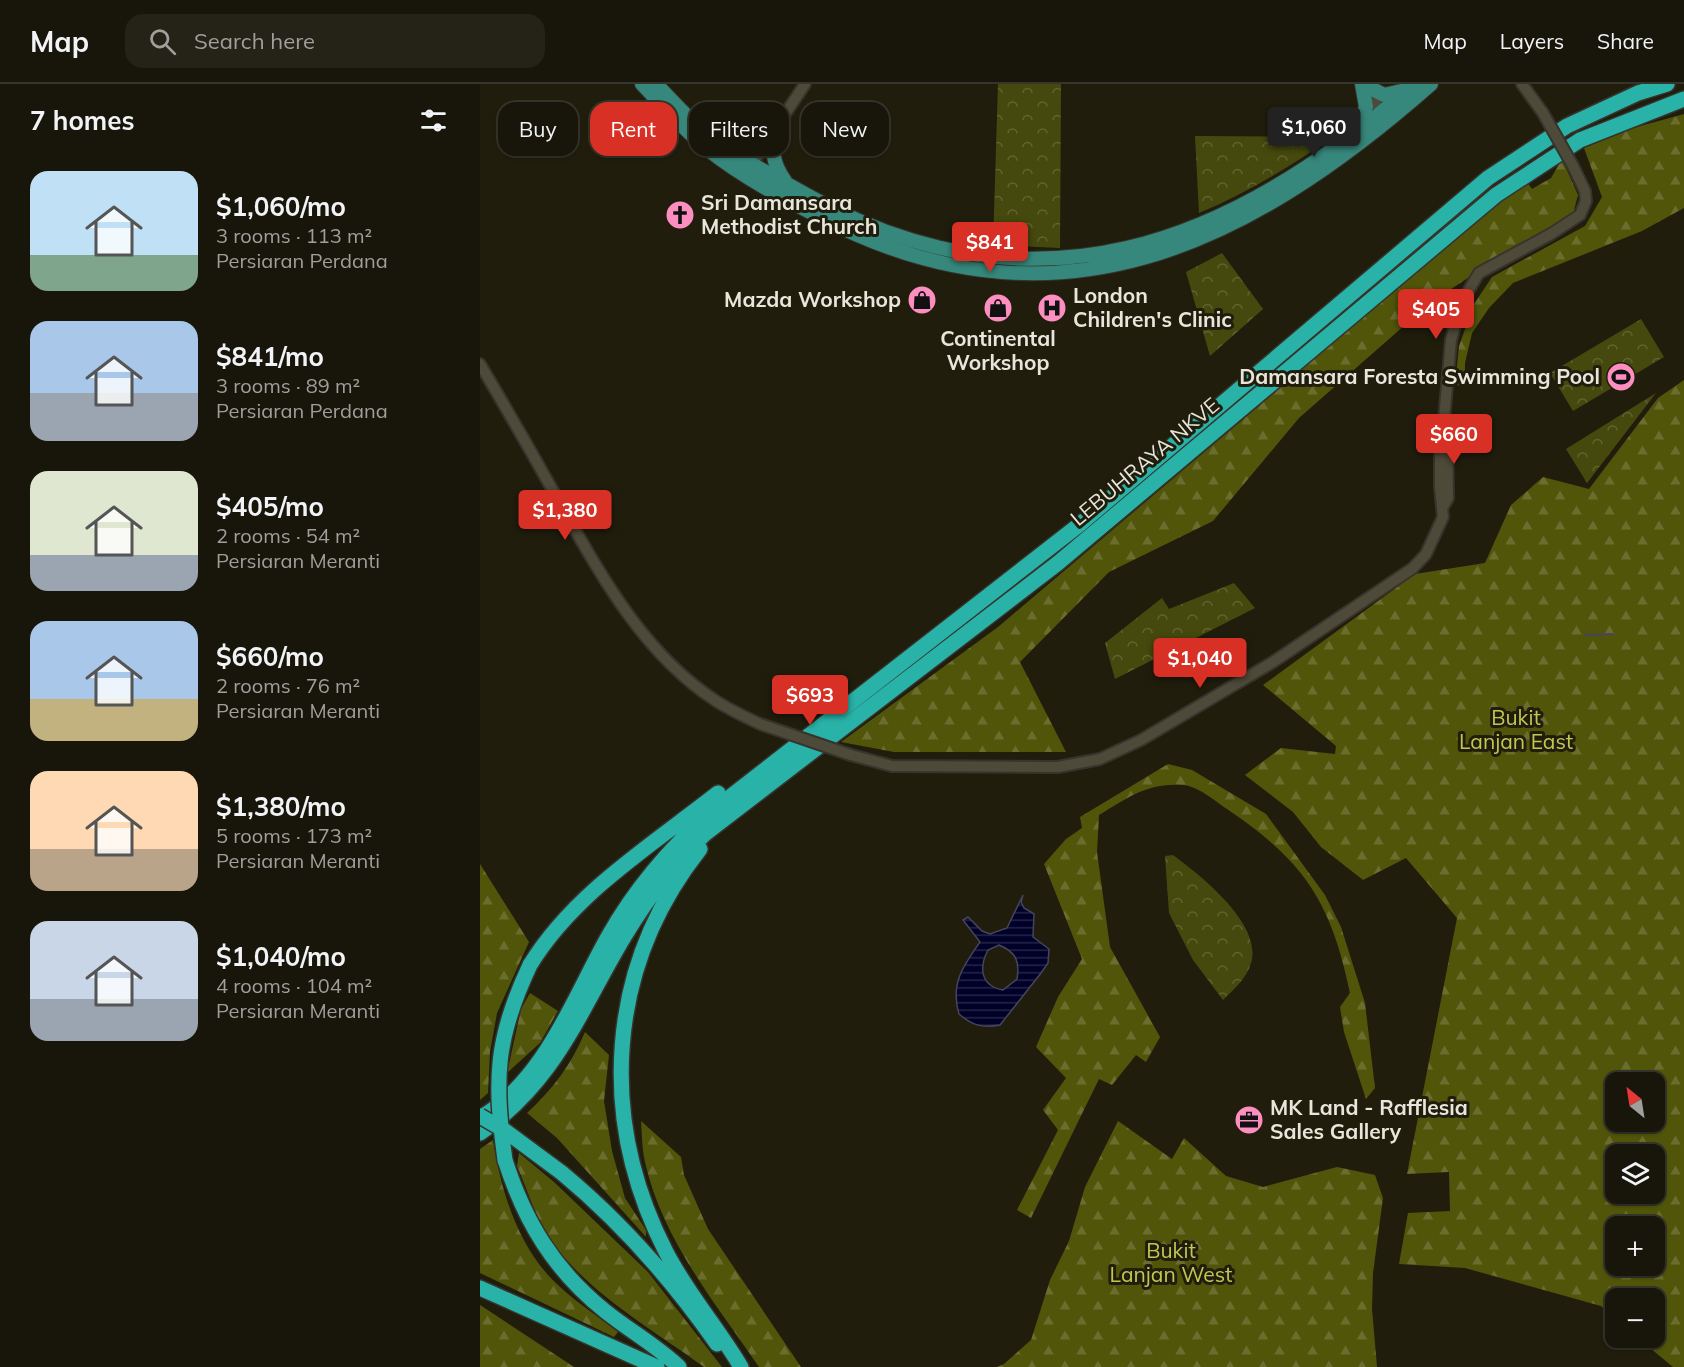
<!DOCTYPE html>
<meta charset="utf-8">
<style>
body{margin:0;font-family:Mulish,sans-serif;background:#252318;color:#f1f3f6;height:100vh;display:flex;flex-direction:column;font-size:22px;white-space:nowrap}
*{box-sizing:border-box;margin:0}
p{font-size:20px;color:#9f9f9c}
.icon{flex:none;width:33px;height:33px;fill:none;stroke:currentColor;stroke-width:2;stroke-linecap:round;stroke-linejoin:round}
.map{position:relative;flex:1;overflow:hidden}
.details{display:flex;flex-direction:column;background:#18160a;width:480px}
.details>*{flex:none}
.top-card{position:absolute;left:18px;top:18px;width:570px;height:54px;display:flex;gap:12px}
.needle{width:39px;rotate:330deg}
.tools{position:absolute;left:1125px;top:988px;display:grid;gap:12px}
.tools a{display:grid;place-items:center;width:60px;height:60px;border-radius:12px;background:#18160a;box-shadow:0 2px 4px #0004,0 0 0 2px #36352b;font-size:30px}
.price{position:absolute;translate:-50% -51px;padding:0 14px;border-radius:6px;background:#d93025;color:#fff;font-size:20px;line-height:39px;filter:drop-shadow(0 2px 3px #0008)}
.price::after{content:'';position:absolute;left:50%;top:36px;width:18px;height:14px;margin-left:-9px;background:inherit;clip-path:polygon(0 0,100% 0,50% 100%)}
.price.current{background:#222;color:#fff}
ul{padding:0;list-style:none}
li{display:flex;align-items:center;gap:18px;height:150px;padding:0 30px}
li span{display:grid;place-items:center;flex:none;width:168px;height:120px;border-radius:18px;color:#555}
li>.icon{margin-inline-start:auto}
span .icon{width:72px;height:72px;fill:#fffc;stroke-width:1}
li b{font-size:26px}
h2{display:flex;justify-content:space-between;align-items:center;height:72px;padding:0 30px;font-size:26px}
.pill{padding:0 21px;border-radius:18px;background:#18160a;box-shadow:0 2px 4px #0004,0 0 0 2px #36352b;font-size:21px;line-height:54px}
.pill.current{background:#d93025;color:#fff}
header{display:flex;align-items:center;gap:36px;box-sizing:border-box;height:84px;padding:0 30px;background:#18160a;border-bottom:2px solid #36352b}
header strong{font-size:28px}
nav{display:flex;gap:33px;margin-inline-start:auto;font-size:21px}
.search{width:420px;height:54px;background:#252318;display:flex;align-items:center;gap:15px;box-sizing:border-box;padding:0 21px;border-radius:18px;color:#9f9f9c;font-size:22px}
main{display:flex;flex:1;min-height:0}
.map>svg:first-child{display:block}
.forest{fill:url(#forest-firs);fill-rule:evenodd}
.park{fill:url(#park-crowns)}
.water{fill:url(#water-rules);stroke:#46455e;stroke-width:1.5;fill-rule:evenodd}
.lines{fill:none;stroke-linecap:round;stroke-linejoin:round}
.stream{stroke:#46455e;stroke-width:2}
.minor-casing{stroke:#36342c;stroke-width:14}
.major-casing{stroke:#36342c;stroke-width:16}
.highway-casing{stroke:#36342c;stroke-width:18}
.minor{stroke:#4d4a39;stroke-width:10}
.major{stroke:#37887c;stroke-width:14}
.highway{stroke:#28b2a8;stroke-width:15}
.minor-bridge-casing{stroke:#36342c;stroke-width:14;stroke-linecap:butt}
.highway-bridge-casing{stroke:#36342c;stroke-width:18;stroke-linecap:butt}
.minor-bridge{stroke:#4d4a39;stroke-width:10}
.highway-bridge{stroke:#28b2a8;stroke-width:15}
.labels{text-anchor:middle;stroke-width:6;stroke-linejoin:round;paint-order:stroke}
.poi-label{font-size:21px;font-weight:bold;fill:#e8e6db;stroke:#201d0d;text-anchor:start}
.street-label{font-size:21px;fill:#e8e6db;stroke:#201d0d}
.park-label{font-size:21px;fill:#c0c850;stroke:#201d0d}
</style>
<header>
<strong>Map</strong>
<div class="search"><svg class="icon" aria-label="search" viewBox="0 0 24 24"><circle cx="10" cy="10" r="6"/><path d="M15 15l6 6"/></svg>Search here</div>
<nav><a>Map</a><a>Layers</a><a>Share</a></nav>
</header>
<main>
<section class="details">
<h2>7 homes<svg class="icon" aria-label="filters" viewBox="0 0 24 24"><path d="M4 7h16M4 17h16"/><circle cx="9" cy="7" r="2"/><circle cx="15" cy="17" r="2"/></svg></h2>
<ul>
<li><span style="background:linear-gradient(#bfe0f5 70%,#7fa58c 0)"><svg class="icon" aria-label="home" viewBox="0 0 24 24"><path d="M3 11l9-7 9 7M6 9v11h12V9"/></svg></span><div><b>$1,060/mo</b><p>3 rooms · 113 m²</p><p>Persiaran Perdana</p></div></li>
<li><span style="background:linear-gradient(#a9c7e8 60%,#9aa5b1 0)"><svg class="icon" aria-label="home" viewBox="0 0 24 24"><path d="M3 11l9-7 9 7M6 9v11h12V9"/></svg></span><div><b>$841/mo</b><p>3 rooms · 89 m²</p><p>Persiaran Perdana</p></div></li>
<li><span style="background:linear-gradient(#dfe7d0 70%,#9aa5b1 0)"><svg class="icon" aria-label="home" viewBox="0 0 24 24"><path d="M3 11l9-7 9 7M6 9v11h12V9"/></svg></span><div><b>$405/mo</b><p>2 rooms · 54 m²</p><p>Persiaran Meranti</p></div></li>
<li><span style="background:linear-gradient(#a9c7e8 65%,#c2b280 0)"><svg class="icon" aria-label="home" viewBox="0 0 24 24"><path d="M3 11l9-7 9 7M6 9v11h12V9"/></svg></span><div><b>$660/mo</b><p>2 rooms · 76 m²</p><p>Persiaran Meranti</p></div></li>
<li><span style="background:linear-gradient(#ffd9b3 65%,#b9a48a 0)"><svg class="icon" aria-label="home" viewBox="0 0 24 24"><path d="M3 11l9-7 9 7M6 9v11h12V9"/></svg></span><div><b>$1,380/mo</b><p>5 rooms · 173 m²</p><p>Persiaran Meranti</p></div></li>
<li><span style="background:linear-gradient(#c9d6e8 65%,#9aa5b1 0)"><svg class="icon" aria-label="home" viewBox="0 0 24 24"><path d="M3 11l9-7 9 7M6 9v11h12V9"/></svg></span><div><b>$1,040/mo</b><p>4 rooms · 104 m²</p><p>Persiaran Meranti</p></div></li>
</ul>
</section>
<div class="map">
<svg width="1204" height="1283" viewBox="0 0 1204 1283">
<defs>
<pattern id="forest-firs" width="22" height="20" patternUnits="userSpaceOnUse" patternTransform="scale(1.5)"><rect width="22" height="20" fill="#51550a"/><path d="M5 1l3.5 6h-7zM16 11l3.5 6h-7z" fill="#6a6d2d"/></pattern>
<pattern id="park-crowns" width="20" height="18" patternUnits="userSpaceOnUse" patternTransform="scale(1.5)"><rect width="20" height="18" fill="#46490d"/><path d="M2 6a3 3 0 1 1 6 0M12 15a3 3 0 1 1 6 0" fill="none" stroke="#616330"/></pattern>
<pattern id="water-rules" width="6" height="5" patternUnits="userSpaceOnUse" patternTransform="scale(1.5)"><rect width="6" height="5" fill="#000029"/><path d="M0 2.5h6" fill="none" stroke="#252547"/></pattern>
</defs>
<rect width="100%" height="100%" fill="#201d0d"/>
<path class="forest" d="M1204,30V124L1162,147L1033,199L1009,224L992,249L985,279V302L975,301L979,262L994,220L1012,193L1105,142L1122,113L1104,64L1157,43Z
M1082,75L1098,111L1093,130L1018,174L950,219L819,334L733,437L629,488L540,578L586,668H414L361,658L518,543L1018,119L1046,97L1052,105L1071,94Z
M1204,296V1283H1193L1158,1254H1174V1215H1136L1135,1235L1121,1222L985,1184L919,1180L928,1129L970,1127L969,1088L927,1090L977,834L926,774L883,796L841,763L813,728L765,691L801,664L855,670L856,662L783,601L935,490L1005,479L1031,421L1063,393L1109,405L1178,314ZM1136,999H1174V1038H1136ZM1136,1071H1174V1110H1136ZM1136,1143H1174V1182H1136Z
M688,680L712,686L786,730L845,811L861,843L885,919L895,1004L886,1015L864,948L860,923L870,909C851,818 825,778 747,725C735,717 718,702 703,701C668,698 647,714 619,731L617,768L630,863L680,953L666,978L656,971L632,1001L619,995L551,1134L537,1126L578,1046L563,1026L586,994L556,963L578,913L602,875L564,780L586,755L602,744L600,733Z
M0,780L49,858L17,929L10,968L8,1009L0,1016Z
M50,909L78,927L60,959L27,989L41,925Z
M105,948L129,971L124,1017L132,1067L145,1114L166,1146V1153L77,1054L47,1029C73,1005 91,981 105,948Z
M161,1037L201,1073L204,1091L228,1145L321,1283H279C236,1220 182,1155 165,1078C162,1065 162,1050 161,1037Z
M638,1037L692,1075L704,1054L746,1092L783,1103L857,1083L895,1091L903,1114L893,1189L892,1225L897,1283H517L524,1280L551,1256L570,1196L589,1157L605,1103Z
M13,1056C21,1108 39,1166 79,1202C97,1219 119,1233 138,1248L134,1253L0,1189V1065Z
M39,1069L74,1098L168,1188L242,1283H224C172,1245 114,1213 74,1161C57,1139 48,1107 37,1082Z
M0,1221L94,1283H0Z"/>
<path class="park" d="M518,0H581L580,164L513,161Z
M715,52L854,53C810,82 768,109 719,129Z
M742,169L783,225L730,272L706,188Z
M1161,235L1184,273L1093,327L1070,289Z
M1176,309L1107,399L1086,365Z
M754,499L775,524L635,595L625,559L682,514L689,525Z
M693,771C720,791 783,840 771,879C767,894 754,905 743,916L713,876L689,829L685,772Z"/>
<path class="water" d="M543,811L541,818L544,824L554,830L553,853L569,865L568,879L561,889L520,941C502,944 493,942 479,930C470,900 483,882 500,858L483,836L488,833L502,847L510,850L527,844ZM519,861C536,868 540,877 537,895L523,906C500,902 499,883 508,866Z"/>
<g class="lines">
<path class="stream" d="M1105,551L1133,550"/>
<g class="minor-casing">
<path id="minor" d="M1042,0L1063,29
M884,3L902,28V32
M272,80L325,0
M0,280C26,324 52,369 77,414C119,488 162,569 236,617C250,626 265,633 280,640
M964,421L968,414L967,351
M371,671L412,682L578,683L620,675L661,656L793,578L933,484L946,470L963,433L960,403V340L964,336L971,256L981,219L999,189L1071,150L1100,131L1106,117L1105,107L1093,82"/>
</g>
<g class="major-casing">
<path id="major" d="M162,0C184,23 205,47 230,67C263,93 301,113 338,132C575,257 767,162 951,0
M176,0C195,20 213,40 235,56C263,77 295,93 325,110C554,239 750,162 935,0
M883,0L904,11L926,6
M296,44C292,66 291,77 305,97
M877,44L886,23L882,0
M239,58H270L296,44"/>
</g>
<g class="highway-casing">
<path id="highway" d="M220,765C126,884 118,1035 186,1168C207,1209 238,1244 261,1283
M50,881C94,809 172,761 238,709
M0,1034C65,996 93,915 128,853C155,805 191,763 232,727L599,441L1008,94L1087,42L1158,9L1187,0
M0,1049C76,997 99,928 144,853C167,815 193,779 226,749L578,479L1016,111L1100,56L1204,15
M25,1076C45,1138 74,1186 125,1227C150,1247 177,1262 199,1283
M82,1089C141,1138 193,1197 237,1260
M0,1204L177,1283"/>
</g>
<use href="#minor" class="minor"/>
<use href="#major" class="major"/>
<use href="#highway" class="highway"/>
<g class="minor-bridge-casing">
<path id="minor-bridge" d="M1063,29L1093,82
M280,640L371,671"/>
</g>
<g class="highway-bridge-casing">
<path id="highway-bridge" d="M0,1032L24,1046L82,1089
M25,1076C14,996 15,955 50,881"/>
</g>
<use href="#minor-bridge" class="minor-bridge"/>
<use href="#highway-bridge" class="highway-bridge"/>
</g>
<defs>
<g id="church-disc" transform="scale(1.5)"><circle r="9.5" fill="#fd8ebf" stroke="#201d0d"/><path d="M-1.2-6h2.4v3.5h3.3v2.4h-3.3V6h-2.4V-.1h-3.3v-2.4h3.3Z" fill="#111"/></g>
<g id="shop-disc" transform="scale(1.5)"><circle r="9.5" fill="#fd8ebf" stroke="#201d0d"/><path d="M-5-2.5h2.3a2.7 3.5 0 0 1 5.4 0H5L5.5 6h-11ZM-1.5-2.5h3a1.5 2.3 0 0 0-3 0Z" fill="#111"/></g>
<g id="hospital-disc" transform="scale(1.5)"><circle r="9.5" fill="#fd8ebf" stroke="#201d0d"/><path d="M-5-5h3v3.5h4V-5h3V5h-3V1.5h-4V5h-3Z" fill="#111"/></g>
<g id="stadium-disc" transform="scale(1.5)"><circle r="9.5" fill="#fd8ebf" stroke="#201d0d"/><path d="M0-5a6.5 5 0 1 0 0 10a6.5 5 0 1 0 0-10ZM-3.5-1.8h7v3.6h-7Z" fill="#111"/></g>
<g id="office-disc" transform="scale(1.5)"><circle r="9.5" fill="#fd8ebf" stroke="#201d0d"/><path d="M-6-3h4V-5.5h4V-3h4V5H-6ZM-1-4.5V-3h2v-1.5ZM-6 0V1H6V0Z" fill="#111"/></g>
</defs>
<g fill-rule="evenodd">
<use href="#church-disc" x="200" y="131"/>
<use href="#shop-disc" x="442" y="216"/>
<use href="#shop-disc" x="518" y="224"/>
<use href="#hospital-disc" x="572" y="224"/>
<use href="#stadium-disc" x="1141" y="293"/>
<use href="#office-disc" x="769" y="1036"/>
</g>
<g class="labels">
<g class="poi-label">
<text x="221" y="126">Sri Damansara<tspan x="221" dy="24">Methodist Church</tspan></text>
<text x="593" y="219">London<tspan x="593" dy="24">Children's Clinic</tspan></text>
<text x="421" y="223" text-anchor="end">Mazda Workshop</text>
<text x="518" y="262" text-anchor="middle">Continental<tspan x="518" dy="24">Workshop</tspan></text>
<text x="1120" y="300" text-anchor="end">Damansara Foresta Swimming Pool</text>
<text x="790" y="1031">MK Land - Rafflesia<tspan x="790" dy="24">Sales Gallery</tspan></text>
</g>
<g class="street-label">
<text transform="translate(665 378) rotate(-40)" y="7">LEBUHRAYA NKVE</text>
</g>
<g class="park-label">
<text x="1036" y="641">Bukit<tspan x="1036" dy="24">Lanjan East</tspan></text>
<text x="691" y="1174">Bukit<tspan x="691" dy="24">Lanjan West</tspan></text>
</g>
</g>
</svg>
<div class="tools">
<a><svg class="needle" viewBox="-14 -14 28 28"><path d="M0-13l5 13h-10z" fill="#e53935"/><path d="M0 13l5-13h-10z" fill="#9f9f9c"/></svg></a>
<a><svg class="icon" aria-label="layers" viewBox="0 0 24 24"><path d="M12 4l9 5-9 5-9-5zM3 14l9 5 9-5"/></svg></a>
<a>+</a>
<a>−</a>
</div>
<b class="price current" style="left:834px;top:74px">$1,060</b>
<b class="price" style="left:510px;top:189px">$841</b>
<b class="price" style="left:956px;top:256px">$405</b>
<b class="price" style="left:974px;top:381px">$660</b>
<b class="price" style="left:85px;top:457px">$1,380</b>
<b class="price" style="left:720px;top:605px">$1,040</b>
<b class="price" style="left:330px;top:642px">$693</b>
<div class="top-card">
<a class="pill">Buy</a>
<a class="pill current">Rent</a>
<a class="pill">Filters</a>
<a class="pill">New</a>
</div>
</div>
</main>
